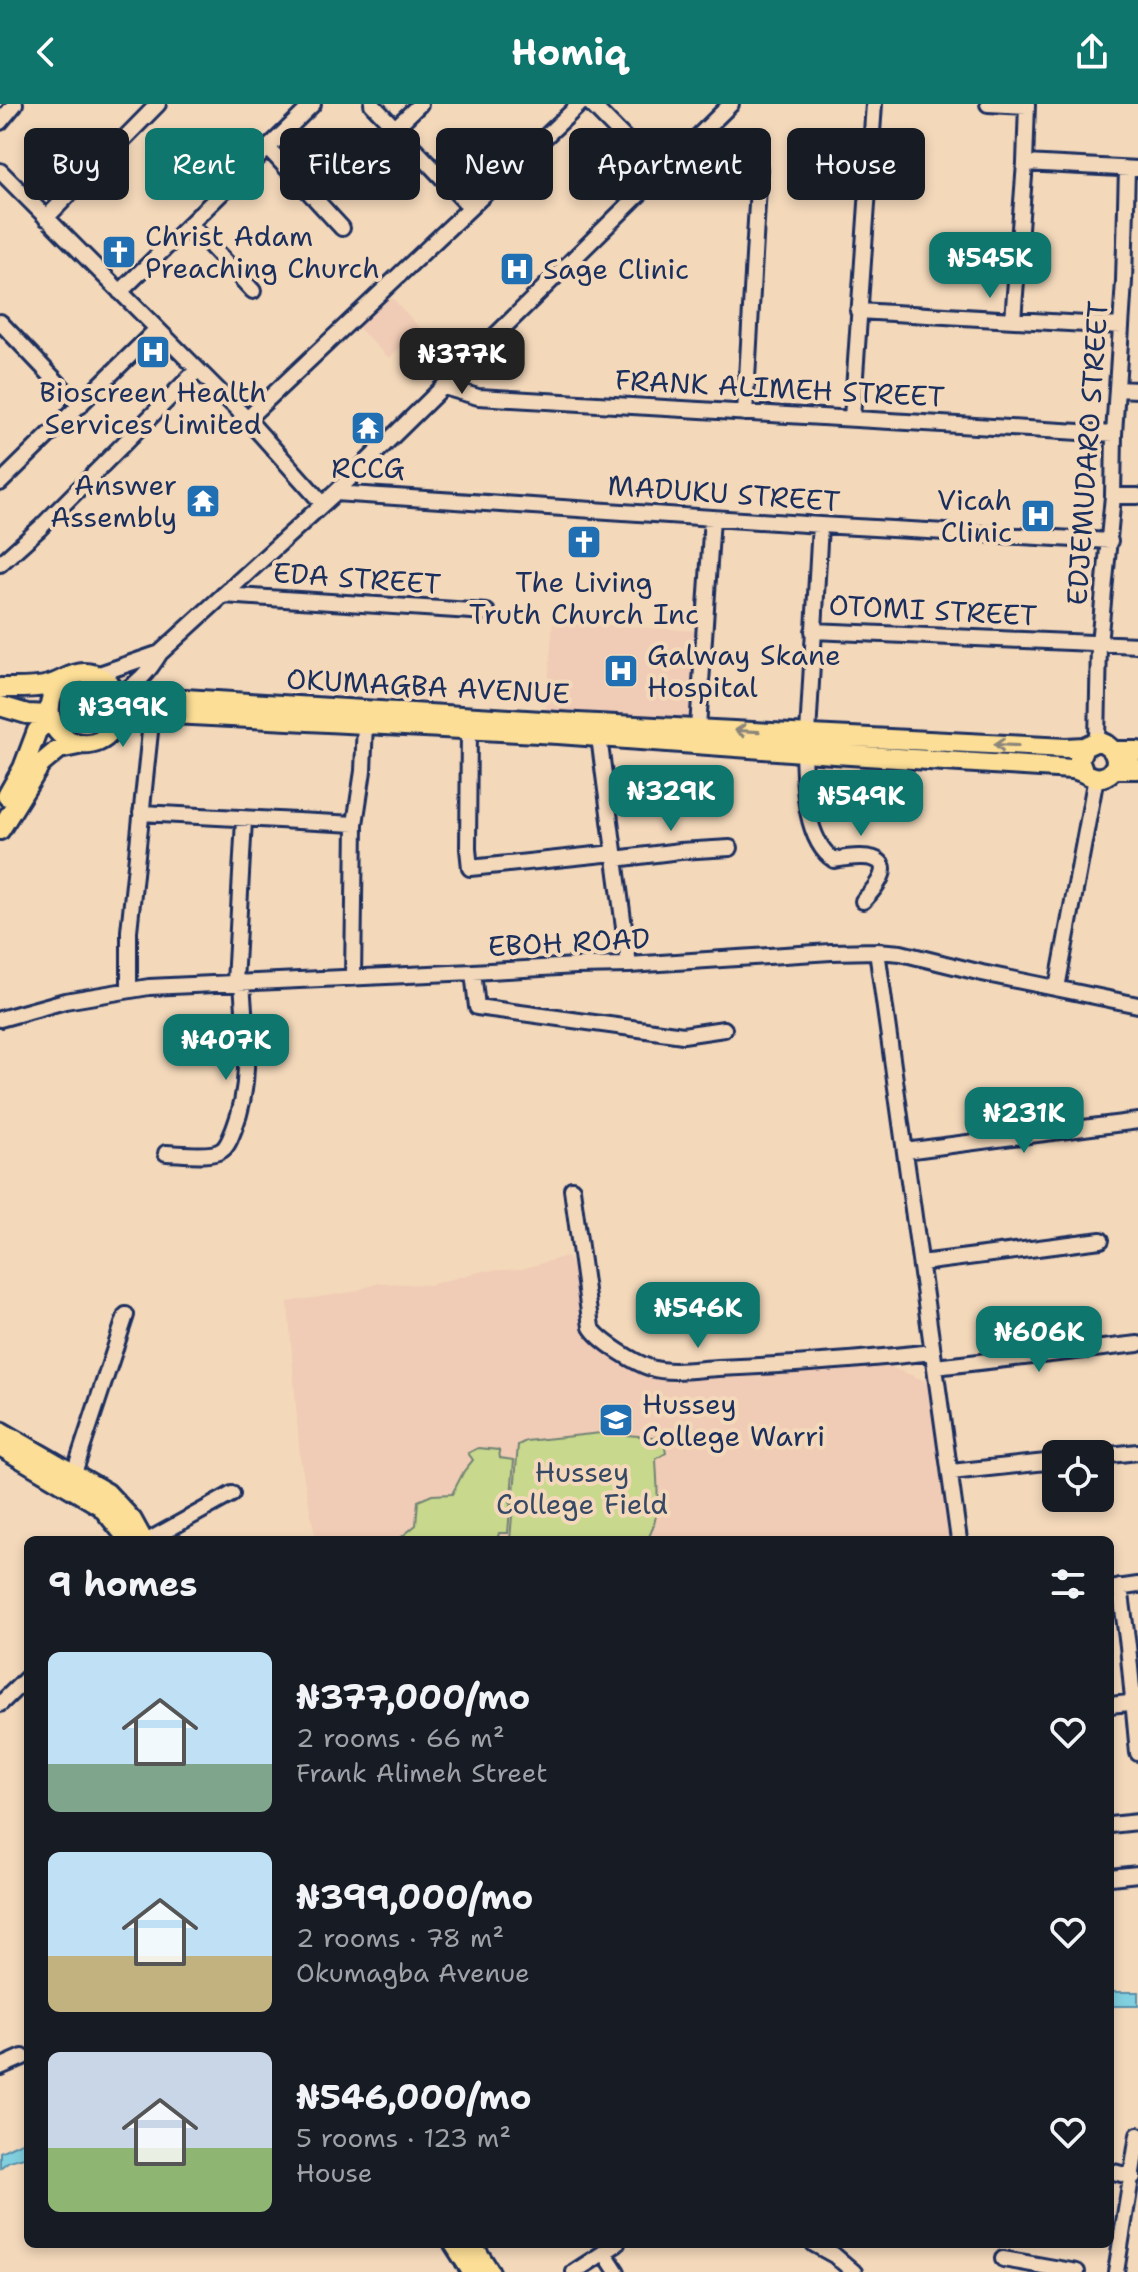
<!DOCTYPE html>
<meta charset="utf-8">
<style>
body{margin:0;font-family:"Shantell Sans",sans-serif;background:#20242c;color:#f1f3f6;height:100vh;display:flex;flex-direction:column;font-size:30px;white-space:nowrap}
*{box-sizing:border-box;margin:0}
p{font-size:26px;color:#9ea1a6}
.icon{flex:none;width:44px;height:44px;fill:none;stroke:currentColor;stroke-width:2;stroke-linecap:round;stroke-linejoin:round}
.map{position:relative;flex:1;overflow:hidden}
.panel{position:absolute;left:24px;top:1432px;width:1090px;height:712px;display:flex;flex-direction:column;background:#171b24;border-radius:12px;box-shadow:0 4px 12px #0003}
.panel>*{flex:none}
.banner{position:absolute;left:24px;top:24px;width:1090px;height:72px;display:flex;gap:16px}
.buttons{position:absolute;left:1042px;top:1336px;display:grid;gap:16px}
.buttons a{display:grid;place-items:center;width:72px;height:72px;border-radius:12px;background:#171b24;box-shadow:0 4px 12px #0003;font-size:40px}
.price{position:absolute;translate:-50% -68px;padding:0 18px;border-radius:16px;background:#0f766e;color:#fff;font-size:26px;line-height:52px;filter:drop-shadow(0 2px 4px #0008)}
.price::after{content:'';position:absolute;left:50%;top:48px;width:24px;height:18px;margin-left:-12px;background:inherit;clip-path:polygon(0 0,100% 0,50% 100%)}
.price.current{background:#222;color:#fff}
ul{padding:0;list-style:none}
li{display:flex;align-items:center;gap:24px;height:200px;padding:0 24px}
li span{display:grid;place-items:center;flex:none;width:224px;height:160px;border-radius:12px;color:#555}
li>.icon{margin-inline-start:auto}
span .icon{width:96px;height:96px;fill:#fffc;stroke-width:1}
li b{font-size:34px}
h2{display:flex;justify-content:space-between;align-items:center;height:96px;padding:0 24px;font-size:34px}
.chip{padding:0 28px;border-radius:12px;background:#171b24;box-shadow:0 4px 12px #0003;font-size:28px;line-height:72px}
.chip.current{background:#0f766e;color:#fff}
header{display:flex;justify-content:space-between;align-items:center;height:104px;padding:0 24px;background:#0f766e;color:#fff;font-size:36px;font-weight:700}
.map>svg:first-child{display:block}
.built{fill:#f0cbb5}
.green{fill:#c8d88c;stroke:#728475;stroke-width:2}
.water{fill:#81d0df;stroke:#5890ab;stroke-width:2}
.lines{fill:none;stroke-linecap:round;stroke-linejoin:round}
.minor-casing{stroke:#1b2f5e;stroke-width:20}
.major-casing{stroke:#1b2f5e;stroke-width:24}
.minor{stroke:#f3d8ba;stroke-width:14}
.major{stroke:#fcde96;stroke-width:18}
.oneway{stroke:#8c867a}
.labels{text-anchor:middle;stroke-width:8;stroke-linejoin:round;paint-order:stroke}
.poi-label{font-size:28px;fill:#1b2f5e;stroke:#f3d8ba;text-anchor:start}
.street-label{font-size:28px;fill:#1b2f5e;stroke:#f3d8ba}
.park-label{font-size:28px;fill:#354865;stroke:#f3d8ba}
</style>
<header><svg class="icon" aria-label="back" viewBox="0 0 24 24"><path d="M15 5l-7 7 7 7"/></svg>Homiq<svg class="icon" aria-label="share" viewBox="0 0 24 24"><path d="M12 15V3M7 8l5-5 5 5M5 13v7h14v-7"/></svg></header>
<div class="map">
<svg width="1138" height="2168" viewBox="0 0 1138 2168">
<rect width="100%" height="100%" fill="#f3d8ba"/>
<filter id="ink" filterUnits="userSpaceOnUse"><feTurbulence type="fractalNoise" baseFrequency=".0125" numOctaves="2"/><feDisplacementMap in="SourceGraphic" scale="16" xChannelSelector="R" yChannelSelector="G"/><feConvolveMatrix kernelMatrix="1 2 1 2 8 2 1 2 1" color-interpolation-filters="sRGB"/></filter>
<g filter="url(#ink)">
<path class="built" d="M390,192L420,224L389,254L358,223Z
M553,517L696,527L690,616L546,607Z
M567,1152L580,1176L584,1226L638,1260L885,1261L931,1279L954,1436H316L300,1352L288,1198L353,1188L378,1179L430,1181L483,1167L522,1165Z"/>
<path class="green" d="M601,1329L663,1334L666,1349L656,1355C657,1382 662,1412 647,1436H510L518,1341L526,1337Z
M478,1344L499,1346L500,1354L514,1356L508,1429H499L497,1436H398L416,1421L418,1397L432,1391L452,1390L464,1367L473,1356L468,1349Z"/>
<path class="water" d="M1110,1888H1138V1902H1110Z
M28,2035V2052L9,2057L0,2064V2048Z"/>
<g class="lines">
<g class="minor-casing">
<path id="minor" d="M372,0L470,103
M591,0L659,69
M988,0L1027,2
M0,18L15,0
M395,24L420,0
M269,45L342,124
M1025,59L1138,65
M0,67L247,315L323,400
M46,114L158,0
M190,120L253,187
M120,188L313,0
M858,207L1121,222
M1013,216L1025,59L1027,0
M0,218L80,302
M444,283L478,293L1114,330
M1117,285L1138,286
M745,309L759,65
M852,314L874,0
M247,315L580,0
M0,379L157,225
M335,389L820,421L1110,437
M1113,392H1138
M0,460L40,424L197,266
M223,491L487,508
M813,527L1138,541
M96,571L160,549
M117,590C137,582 149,567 160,549L335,389L731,0
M698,624L712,414
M469,625L468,745L470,764L614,749
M808,630L820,421
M599,633L629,861
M1097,637L1099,540L1113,392L1114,330L1124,177L1127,65
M803,648C804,680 805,737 834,756C879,747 902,757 863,797
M141,709L355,720
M615,755L680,747L730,744
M877,847L959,1436
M473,868L477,903L683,931L724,925
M353,874L355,720L363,667L365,619
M235,878L244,716
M1057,884L1096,673
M129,886V827L152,609
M0,915L65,897L149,883L473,868L576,862L629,861L831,848L877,847L901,849L982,869L1138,901
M905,1047L1138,1017
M166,1049C179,1049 212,1054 222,1046C228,1042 231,1032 234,1025C253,978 245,927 242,878
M572,1085L591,1223C599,1237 635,1259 651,1264C671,1270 697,1265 718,1264C790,1261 862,1256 933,1248
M921,1159L1101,1136
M935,1263L1138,1240
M1100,1352L1138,1348
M951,1368L1056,1357
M74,1369L126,1211
M149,1436L232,1390
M1120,1483L1128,1542L1138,1649
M1110,1485L1138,1481
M0,1600L28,1573
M1110,1601L1138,1598
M1110,1721L1138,1718
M1110,1773L1138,1770
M0,1963L23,1953
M1110,2067L1133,2073
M814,2140L834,2151L854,2168
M604,2148L617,2168
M1003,2155L1077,2168
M574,2168L617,2140
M1116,2168L1138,2031"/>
</g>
<g class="major-casing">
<path id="major" d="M0,584C16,584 34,585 49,581C61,578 71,569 84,569C110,569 128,597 115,621C92,665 24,626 60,578
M118,593L137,592L558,618L1066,644L1084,643
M0,602L27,610L49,611
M118,617L136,611L152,609L558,630L803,648L1072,665C1082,666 1092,676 1102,673C1124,667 1118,641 1097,637L1084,643L1079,655L1083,666
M1114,647H1138
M1113,665H1138
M7,692L23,664L37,627L50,615
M0,726L41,660L59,645L83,640
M0,1327L107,1389L132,1416L143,1436
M0,1342L101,1402L129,1436
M454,2140L472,2168
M472,2140L490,2168"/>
</g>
<use href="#minor" class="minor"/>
<use href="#major" class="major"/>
</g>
<defs><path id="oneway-shaft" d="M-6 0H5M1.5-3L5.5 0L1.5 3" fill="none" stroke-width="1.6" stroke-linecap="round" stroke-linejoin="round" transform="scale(2)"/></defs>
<g class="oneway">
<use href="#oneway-shaft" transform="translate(747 627) rotate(-177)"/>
<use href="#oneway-shaft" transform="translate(1006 641) rotate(-177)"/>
</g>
</g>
<defs>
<g id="church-square" transform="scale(1.8)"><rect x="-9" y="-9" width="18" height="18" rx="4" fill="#1f6fb2" stroke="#f3d8ba"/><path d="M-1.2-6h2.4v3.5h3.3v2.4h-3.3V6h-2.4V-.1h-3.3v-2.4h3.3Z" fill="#fff"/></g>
<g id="hospital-square" transform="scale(1.8)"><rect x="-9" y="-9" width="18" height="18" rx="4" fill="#1f6fb2" stroke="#f3d8ba"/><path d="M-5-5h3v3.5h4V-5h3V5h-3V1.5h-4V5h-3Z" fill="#fff"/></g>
<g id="temple-square" transform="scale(1.8)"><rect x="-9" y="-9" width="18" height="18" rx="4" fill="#1f6fb2" stroke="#f3d8ba"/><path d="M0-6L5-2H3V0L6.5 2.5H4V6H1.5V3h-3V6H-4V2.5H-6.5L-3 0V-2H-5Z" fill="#fff"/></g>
<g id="university-square" transform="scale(1.8)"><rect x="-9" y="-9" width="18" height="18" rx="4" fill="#1f6fb2" stroke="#f3d8ba"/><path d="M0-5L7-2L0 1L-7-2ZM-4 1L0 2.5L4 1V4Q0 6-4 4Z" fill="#fff"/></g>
</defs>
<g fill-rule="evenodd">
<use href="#church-square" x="119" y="148"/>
<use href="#hospital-square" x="517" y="165"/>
<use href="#hospital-square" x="153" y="248"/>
<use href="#temple-square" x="368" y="324"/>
<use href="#temple-square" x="203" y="397"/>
<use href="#hospital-square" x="1038" y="412"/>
<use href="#church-square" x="584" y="438"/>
<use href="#hospital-square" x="621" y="567"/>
<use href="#university-square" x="616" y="1316"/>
</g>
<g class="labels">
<g class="poi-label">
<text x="145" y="142">Christ Adam<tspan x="145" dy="32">Preaching Church</tspan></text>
<text x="543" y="175">Sage Clinic</text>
<text x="153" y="298" text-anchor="middle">Bioscreen Health<tspan x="153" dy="32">Services Limited</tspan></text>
<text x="368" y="374" text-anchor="middle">RCCG</text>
<text x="177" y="391" text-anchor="end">Answer<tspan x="177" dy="32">Assembly</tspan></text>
<text x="1012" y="406" text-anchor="end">Vicah<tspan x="1012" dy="32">Clinic</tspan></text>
<text x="584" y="488" text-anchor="middle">The Living<tspan x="584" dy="32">Truth Church Inc</tspan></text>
<text x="647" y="561">Galway Skane<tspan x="647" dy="32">Hospital</tspan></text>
<text x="642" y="1310">Hussey<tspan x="642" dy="32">College Warri</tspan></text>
</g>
<g class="street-label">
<text transform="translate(780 284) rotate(3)" y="10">FRANK ALIMEH STREET</text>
<text transform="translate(1087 349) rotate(-86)" y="10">EDJEMUDARO STREET</text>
<text transform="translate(724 389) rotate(4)" y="10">MADUKU STREET</text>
<text transform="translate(357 474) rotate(4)" y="10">EDA STREET</text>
<text transform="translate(933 506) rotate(3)" y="10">OTOMI STREET</text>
<text transform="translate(428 582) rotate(3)" y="10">OKUMAGBA AVENUE</text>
<text transform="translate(569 838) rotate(-3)" y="10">EBOH ROAD</text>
</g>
<g class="park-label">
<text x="582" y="1378">Hussey<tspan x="582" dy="32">College Field</tspan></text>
</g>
</g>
</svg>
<div class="buttons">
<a><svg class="icon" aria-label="locate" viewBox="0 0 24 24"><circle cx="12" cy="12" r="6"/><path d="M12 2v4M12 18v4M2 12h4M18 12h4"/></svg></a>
</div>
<b class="price" style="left:990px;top:196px">₦545K</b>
<b class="price current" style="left:462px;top:292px">₦377K</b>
<b class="price" style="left:123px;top:645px">₦399K</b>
<b class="price" style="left:671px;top:729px">₦329K</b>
<b class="price" style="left:861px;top:734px">₦549K</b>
<b class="price" style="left:226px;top:978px">₦407K</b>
<b class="price" style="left:1024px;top:1051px">₦231K</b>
<b class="price" style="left:698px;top:1246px">₦546K</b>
<b class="price" style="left:1039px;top:1270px">₦606K</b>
<div class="banner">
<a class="chip">Buy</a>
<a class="chip current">Rent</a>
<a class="chip">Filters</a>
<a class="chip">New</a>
<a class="chip">Apartment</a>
<a class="chip">House</a>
</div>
<section class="panel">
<h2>9 homes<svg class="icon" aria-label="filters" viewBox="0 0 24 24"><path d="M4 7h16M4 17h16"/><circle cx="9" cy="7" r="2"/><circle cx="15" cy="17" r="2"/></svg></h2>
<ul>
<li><span style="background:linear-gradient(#bfe0f5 70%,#7fa58c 0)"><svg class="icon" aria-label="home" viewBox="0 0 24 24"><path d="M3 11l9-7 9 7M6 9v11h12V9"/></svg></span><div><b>₦377,000/mo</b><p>2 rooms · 66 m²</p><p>Frank Alimeh Street</p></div><svg class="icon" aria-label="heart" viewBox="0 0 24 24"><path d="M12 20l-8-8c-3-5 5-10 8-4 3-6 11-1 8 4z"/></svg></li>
<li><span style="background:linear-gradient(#bfe0f5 65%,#c2b280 0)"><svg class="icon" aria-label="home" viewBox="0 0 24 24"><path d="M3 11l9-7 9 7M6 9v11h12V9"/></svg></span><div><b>₦399,000/mo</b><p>2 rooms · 78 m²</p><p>Okumagba Avenue</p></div><svg class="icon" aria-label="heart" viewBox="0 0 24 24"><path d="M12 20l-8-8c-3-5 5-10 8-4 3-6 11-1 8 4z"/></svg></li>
<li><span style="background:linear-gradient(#c9d6e8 60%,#8fb573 0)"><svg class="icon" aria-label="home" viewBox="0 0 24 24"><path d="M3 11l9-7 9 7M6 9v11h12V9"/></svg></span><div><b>₦546,000/mo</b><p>5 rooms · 123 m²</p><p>House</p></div><svg class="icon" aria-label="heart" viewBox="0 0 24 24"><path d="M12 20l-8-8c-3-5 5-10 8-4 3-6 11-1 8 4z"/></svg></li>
</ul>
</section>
</div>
